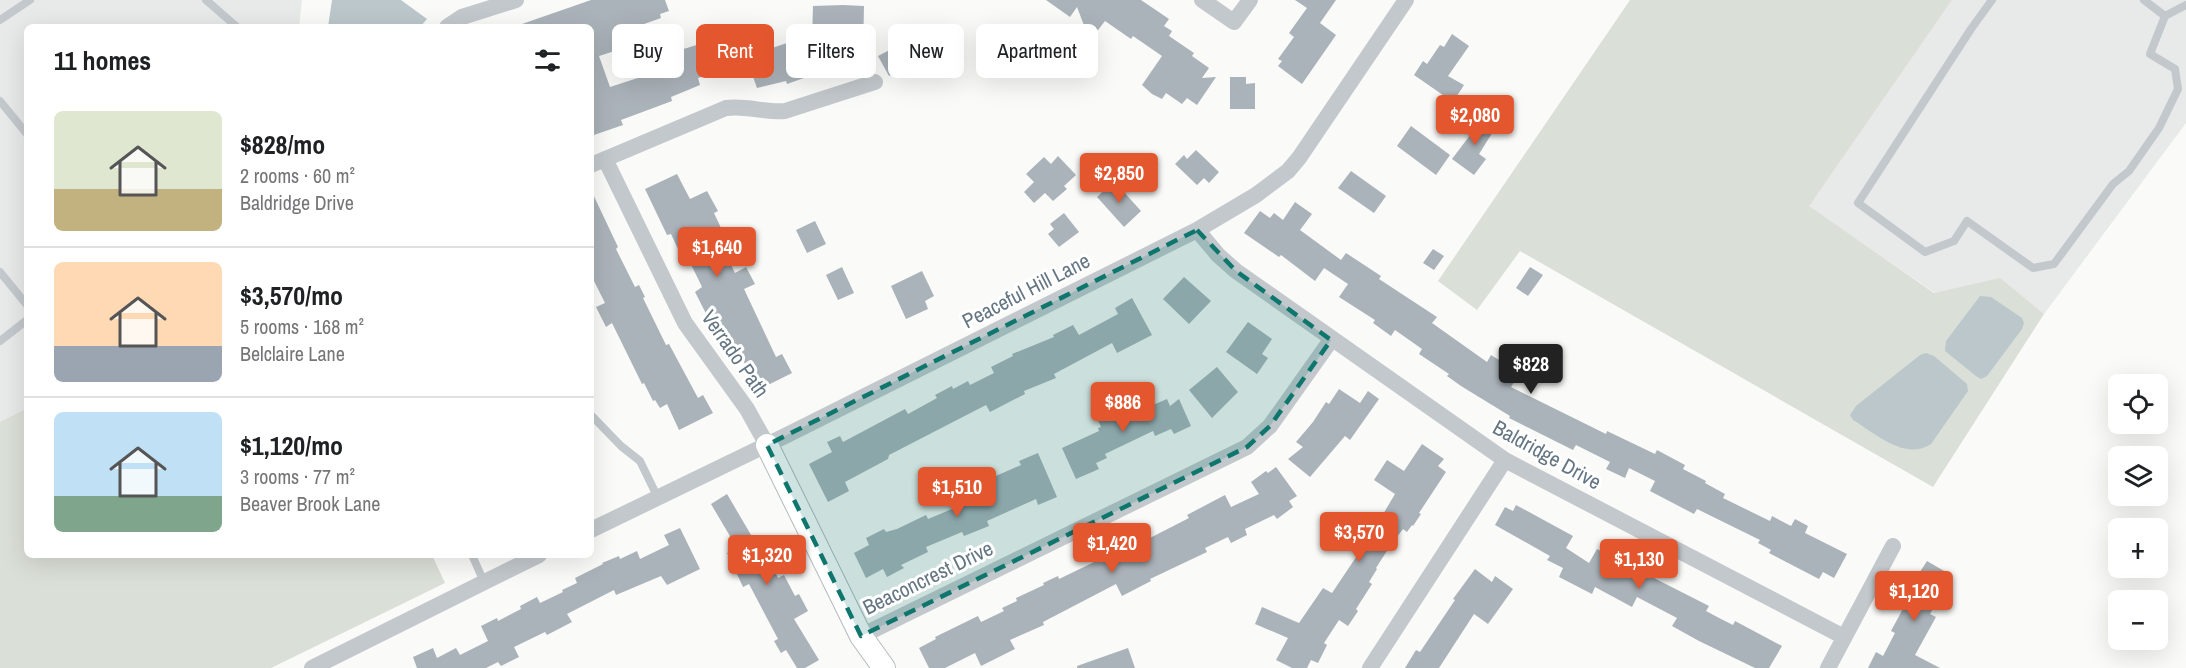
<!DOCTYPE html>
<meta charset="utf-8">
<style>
body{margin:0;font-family:"Archivo Narrow",sans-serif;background:#f2f2f2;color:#202124;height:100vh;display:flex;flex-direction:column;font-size:22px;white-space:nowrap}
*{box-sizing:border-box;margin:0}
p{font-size:20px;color:#757577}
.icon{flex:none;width:33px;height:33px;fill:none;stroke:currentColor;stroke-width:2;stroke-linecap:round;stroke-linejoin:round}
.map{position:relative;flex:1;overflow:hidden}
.panel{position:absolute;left:24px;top:24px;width:570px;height:534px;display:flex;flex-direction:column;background:#fff;border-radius:9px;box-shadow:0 6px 24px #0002}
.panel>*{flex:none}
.guide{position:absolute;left:612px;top:24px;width:570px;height:54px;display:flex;gap:12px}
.tools{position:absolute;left:2108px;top:374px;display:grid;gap:12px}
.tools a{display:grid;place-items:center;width:60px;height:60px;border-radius:9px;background:#fff;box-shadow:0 6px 24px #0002;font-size:30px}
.price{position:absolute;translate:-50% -51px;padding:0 14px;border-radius:6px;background:#e4572e;color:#fff;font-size:20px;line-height:39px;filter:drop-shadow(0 2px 3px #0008)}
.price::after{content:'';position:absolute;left:50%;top:36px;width:18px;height:14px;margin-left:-9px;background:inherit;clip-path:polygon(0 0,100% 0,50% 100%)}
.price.current{background:#222;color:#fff}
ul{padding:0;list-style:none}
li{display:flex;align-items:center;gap:18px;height:150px;padding:0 30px}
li+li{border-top:2px solid #e0e0e0}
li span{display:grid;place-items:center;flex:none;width:168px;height:120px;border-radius:9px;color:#555}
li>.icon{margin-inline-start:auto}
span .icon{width:72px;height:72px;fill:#fffc;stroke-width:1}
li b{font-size:26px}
h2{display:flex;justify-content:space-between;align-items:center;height:72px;padding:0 30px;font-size:26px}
.chip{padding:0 21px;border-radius:9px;background:#fff;box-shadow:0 6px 24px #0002;font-size:21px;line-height:54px}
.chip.current{background:#e4572e;color:#fff}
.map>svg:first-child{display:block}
.built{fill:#e8e9e9}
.green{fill:#dadfd7}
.water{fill:#bbc7cb}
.building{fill:#aab3b9}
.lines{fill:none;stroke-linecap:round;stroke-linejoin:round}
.secondary-casing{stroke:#b3babf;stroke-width:24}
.lane{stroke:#c3c8cc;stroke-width:8}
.street{stroke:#c3c8cc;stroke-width:16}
.secondary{stroke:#fff;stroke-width:22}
.marked{fill:#0f766e;fill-opacity:0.2;stroke:#0f766e;stroke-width:4.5;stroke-dasharray:12 8;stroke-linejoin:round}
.labels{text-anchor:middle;stroke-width:6;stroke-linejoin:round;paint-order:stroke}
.street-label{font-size:21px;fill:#657683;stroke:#fff}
</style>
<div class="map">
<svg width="2186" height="668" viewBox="0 0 2186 668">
<rect width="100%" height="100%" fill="#fafaf8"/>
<path class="built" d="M0,0H302L299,27H27V408L0,422Z
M1952,0H2186V123L2044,314L2000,279L1935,293L1808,206Z"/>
<path class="green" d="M1630,0H1952L1809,206L1934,293L2000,278L2044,314L1933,487L1520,251L1477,310L1438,281Z
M27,408V555H432L445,583L271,668H0V422Z"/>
<path class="water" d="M332,0H401L427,19L420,27H328Z
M1980,296L1991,297L2022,318L2024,323L2022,329L1987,376L1981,379L1976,376L1945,351L1946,341Z
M1926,353L1934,356L1967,384L1968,391L1931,444C1905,461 1876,434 1853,420L1850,415L1856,406L1920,355Z"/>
<path class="building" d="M591,0H665L669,11L660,14L661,18L616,34L621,49L599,56L610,87L644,76L642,71L648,69L647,64L667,57L664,49L676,45L678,50L687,48L715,39L725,70L698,78L700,85L671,97L672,101L621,120L623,125L591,136V27H522V24Z
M1046,0H1141L1169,19L1164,26L1172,31L1169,36L1194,53L1192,56L1209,68L1202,78L1216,77L1197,105L1187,98L1182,104L1166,93L1162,99L1152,94L1142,85L1162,56L1133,36L1131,39L1105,21L1095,34L1089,31L1085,28L1077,7L1070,17Z
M1295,0H1336L1320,23L1336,35L1302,84L1278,66L1282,61L1278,59L1294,37L1289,33L1307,8Z
M843,5L864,6L863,51L841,50L842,42L812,40L813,6Z
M1452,34L1469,46L1448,76L1464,85L1453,102L1414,75L1423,61L1427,64L1440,45L1444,47Z
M796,40L806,72L803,73L804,78L787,84L786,81L757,88L744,51L765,45L766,50Z
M907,41L918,60L889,76L878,56Z
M1230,77H1246V84L1255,83V109H1230Z
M1476,115L1496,127L1479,154L1486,159L1474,175L1452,159L1474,130L1469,127Z
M1411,126L1450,155L1436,175L1397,146Z
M1196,150L1219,172L1209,183L1204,178L1197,185L1175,164L1184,155L1187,159Z
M1058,156L1076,175L1064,186L1067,189L1053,201L1045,193L1034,203L1024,192L1034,182L1026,174L1044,157L1051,164Z
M1351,171L1386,196L1374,213L1338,188Z
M677,174L690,199L707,191L718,211L714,213L721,228L716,230L720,239L719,240L735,273L746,267L755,284L744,289L776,357L782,354L792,373L764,387L763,384L756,387L744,362L740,364L726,336L719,339L695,292L702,287L687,256L685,257L680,248L678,249L671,234L667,235L645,189Z
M1114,181L1141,211L1124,227L1097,197Z
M591,190L618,247L616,249L635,287L639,285L645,297L643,298L666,345L669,344L698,398L703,395L713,413L679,430L667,404L660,408L655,400L653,401L644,383L642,384L612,323L606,327L596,307L605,303L591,275Z
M1295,202L1312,214L1300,230L1341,260L1346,253L1381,276L1379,279L1437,317L1432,323L1487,362L1491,355L1520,373L1511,387L1606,434L1607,431L1655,454L1657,450L1685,465L1683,469L1706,481L1705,483L1725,494L1723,498L1770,521L1772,516L1791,526L1795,519L1808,526L1805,533L1847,554L1834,578L1823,572L1819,579L1769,553L1771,550L1758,543L1760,540L1697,509L1694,514L1650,491L1655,481L1629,468L1625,478L1606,469L1610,462L1576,445L1573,450L1509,418L1510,416L1461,386L1447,376L1449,374L1419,354L1422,349L1395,330L1391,336L1373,323L1375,320L1339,297L1348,284L1324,268L1315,281L1281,255L1279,257L1244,233L1260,211L1270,218L1274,213L1283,220Z
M1064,213L1079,232L1059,247L1048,234L1054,229L1050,224Z
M815,221L826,244L807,253L796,230Z
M1433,249L1444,256L1434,270L1423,263Z
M842,267L854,293L838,300L826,275Z
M1530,267L1543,275L1528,296L1516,288Z
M922,271L934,296L925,301L928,309L906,319L891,286Z
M1184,277L1211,301L1189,324L1163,299Z
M1132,298L1152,335L1117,353L1112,343L1054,374L1056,378L1024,391L1025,394L990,412L986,405L889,455L888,459L845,482L849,491L828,502L809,464L832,452L827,442L840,436L843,442L905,409L908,414L937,398L935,395L952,386L953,389L968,381L970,385L994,373L991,367L1013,356L1012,354L1054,337L1053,335L1073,325L1079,335L1118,314L1115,308Z
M1248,322L1272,339L1262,354L1268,358L1257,374L1226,352Z
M1217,367L1238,392L1212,418L1189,390Z
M1339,389L1360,403L1368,391L1379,399L1350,440L1345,436L1310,477L1288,459L1303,447L1296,442L1313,422L1326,402L1329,404Z
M1167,399L1170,406L1179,399L1191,426L1174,434L1171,429L1155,436L1153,431L1105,454L1107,458L1096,463L1099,469L1076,479L1062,448L1099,431L1098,428L1101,427L1096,416L1128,401L1134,413Z
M1422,444L1444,459L1438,466L1446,472L1419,513L1421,514L1413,526L1412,525L1407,532L1403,529L1390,546L1376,568L1377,569L1369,582L1372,584L1356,609L1358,611L1348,626L1339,620L1324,643L1327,645L1318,663L1311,660L1307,668H1292L1276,660L1288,638L1255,624L1262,607L1299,623L1323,588L1332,593L1383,517L1382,516L1395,494L1374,480L1387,460L1404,471Z
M1038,453L1057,497L1038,505L1036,499L987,521L989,526L964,536L962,532L926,547L928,552L901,565L904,568L887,577L883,569L866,578L854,553L869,545L866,538L884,529L886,532L897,529L926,515L928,519L981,497L978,491L991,485L989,479L1021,465L1019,461Z
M1276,467L1297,496L1289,501L1293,507L1277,519L1274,515L1245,529L1247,535L1231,543L1228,537L1205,548L1207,552L1150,579L1151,581L1122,596L1116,584L1043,622L1044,625L1010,640L1015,649L981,666L975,653L945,668H929L919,648L936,639L935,637L978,616L981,622L1004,611L1002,608L1017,601L1016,598L1044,585L1043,583L1058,576L1059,579L1119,550L1120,551L1145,538L1146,540L1189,518L1187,515L1225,495L1231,507L1259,494L1251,482L1266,471L1268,473Z
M727,494L754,540L759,537L778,578L784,575L795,596L799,594L808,611L794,619L819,660L805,668H797L786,650L781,653L774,641L778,639L749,584L743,587L727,553L737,548L711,504Z
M1516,505L1573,536L1566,548L1589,563L1597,549L1709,606L1706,611L1721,619L1733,625L1735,621L1782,646L1769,668H1755L1699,641L1672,626L1677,618L1637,597L1632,607L1595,587L1592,594L1559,577L1563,568L1547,560L1550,556L1495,525L1505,507L1513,511Z
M680,528L700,569L667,585L661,576L616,595L614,590L567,614L572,622L547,635L545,632L514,647L519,657L501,666L498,662L486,668H417L413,657L433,648L437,658L456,648L460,655L488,641L481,626L497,618L498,621L521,609L520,606L537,597L540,603L563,592L562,590L577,583L575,578L603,564L602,563L619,556L620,559L637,551L640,559L669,545L664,535Z
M1927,561L1951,575L1930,614L1936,617L1915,655L1940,668H1868L1876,652L1883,656L1895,633L1891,631L1911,594L1907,592Z
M1475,569L1492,582L1495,576L1513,589L1488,624L1474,614L1439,668H1405L1416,650L1420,652L1455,600L1453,599Z
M1128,648L1135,668H1077V666Z"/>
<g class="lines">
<g class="secondary-casing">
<path id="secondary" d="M767,445L861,636L884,668"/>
</g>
<path class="lane" d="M206,0L237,27
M1992,0L1971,29L1858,203L1925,252L1954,241L1967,221L2033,268L2054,264L2113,184L2129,171L2159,128L2178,89L2175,69L2150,54L2165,16
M2144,0L2165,16L2186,5
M0,20L30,0
M0,101L27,134
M0,272L27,305
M0,341L27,320
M591,415L621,446L640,461L658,498
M472,555L484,582"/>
<path class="street" d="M1202,0L1234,22L1250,0
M447,27L462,17L516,0
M605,159L685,323L747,409L767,445
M591,165L726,108C746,105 765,113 785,111L875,82
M1197,230L1218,255L1236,271L1505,460L1844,637
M591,530L787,435L1197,230L1256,195L1288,171L1299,158L1406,0
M861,636L1247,447L1270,426L1331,340
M312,668L539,555
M1370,668L1505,460
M1828,668L1893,546"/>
<use href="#secondary" class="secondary"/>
</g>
<path class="marked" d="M1197,230L1236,271L1331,340L1270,426L1247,447L861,636L767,445Z"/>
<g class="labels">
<g class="street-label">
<text transform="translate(1026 291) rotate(-27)" y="7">Peaceful Hill Lane</text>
<text transform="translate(735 354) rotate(55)" y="7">Verrado Path</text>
<text transform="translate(1547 455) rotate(29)" y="7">Baldridge Drive</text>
<text transform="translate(928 578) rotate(-26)" y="7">Beaconcrest Drive</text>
</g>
</g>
</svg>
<div class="tools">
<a><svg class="icon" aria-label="locate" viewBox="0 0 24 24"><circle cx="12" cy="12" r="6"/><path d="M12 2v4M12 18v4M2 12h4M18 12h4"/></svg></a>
<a><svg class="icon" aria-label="layers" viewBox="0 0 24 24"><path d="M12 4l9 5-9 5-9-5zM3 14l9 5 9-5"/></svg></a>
<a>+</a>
<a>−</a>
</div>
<b class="price" style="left:1475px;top:146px">$2,080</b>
<b class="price" style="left:1119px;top:204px">$2,850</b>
<b class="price" style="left:717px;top:278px">$1,640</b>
<b class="price current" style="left:1531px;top:395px">$828</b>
<b class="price" style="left:1123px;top:433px">$886</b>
<b class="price" style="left:957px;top:518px">$1,510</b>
<b class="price" style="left:1359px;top:563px">$3,570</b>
<b class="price" style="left:1112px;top:574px">$1,420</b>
<b class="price" style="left:767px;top:586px">$1,320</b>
<b class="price" style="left:1639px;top:590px">$1,130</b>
<b class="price" style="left:1914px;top:622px">$1,120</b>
<div class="guide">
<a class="chip">Buy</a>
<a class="chip current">Rent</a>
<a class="chip">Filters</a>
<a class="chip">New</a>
<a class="chip">Apartment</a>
</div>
<section class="panel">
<h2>11 homes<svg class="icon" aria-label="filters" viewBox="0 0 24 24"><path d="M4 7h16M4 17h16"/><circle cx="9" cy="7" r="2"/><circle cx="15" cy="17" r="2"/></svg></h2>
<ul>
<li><span style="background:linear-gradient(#dfe7d0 65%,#c2b280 0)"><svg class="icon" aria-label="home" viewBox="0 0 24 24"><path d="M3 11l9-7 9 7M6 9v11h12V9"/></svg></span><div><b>$828/mo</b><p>2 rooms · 60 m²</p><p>Baldridge Drive</p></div></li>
<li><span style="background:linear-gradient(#ffd9b3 70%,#9aa5b1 0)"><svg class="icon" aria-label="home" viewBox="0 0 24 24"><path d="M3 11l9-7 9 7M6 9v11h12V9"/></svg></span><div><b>$3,570/mo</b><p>5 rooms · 168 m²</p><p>Belclaire Lane</p></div></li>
<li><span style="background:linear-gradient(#bfe0f5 70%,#7fa58c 0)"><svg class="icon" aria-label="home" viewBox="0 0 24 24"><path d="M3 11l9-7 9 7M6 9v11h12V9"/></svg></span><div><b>$1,120/mo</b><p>3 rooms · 77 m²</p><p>Beaver Brook Lane</p></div></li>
</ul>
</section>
</div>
